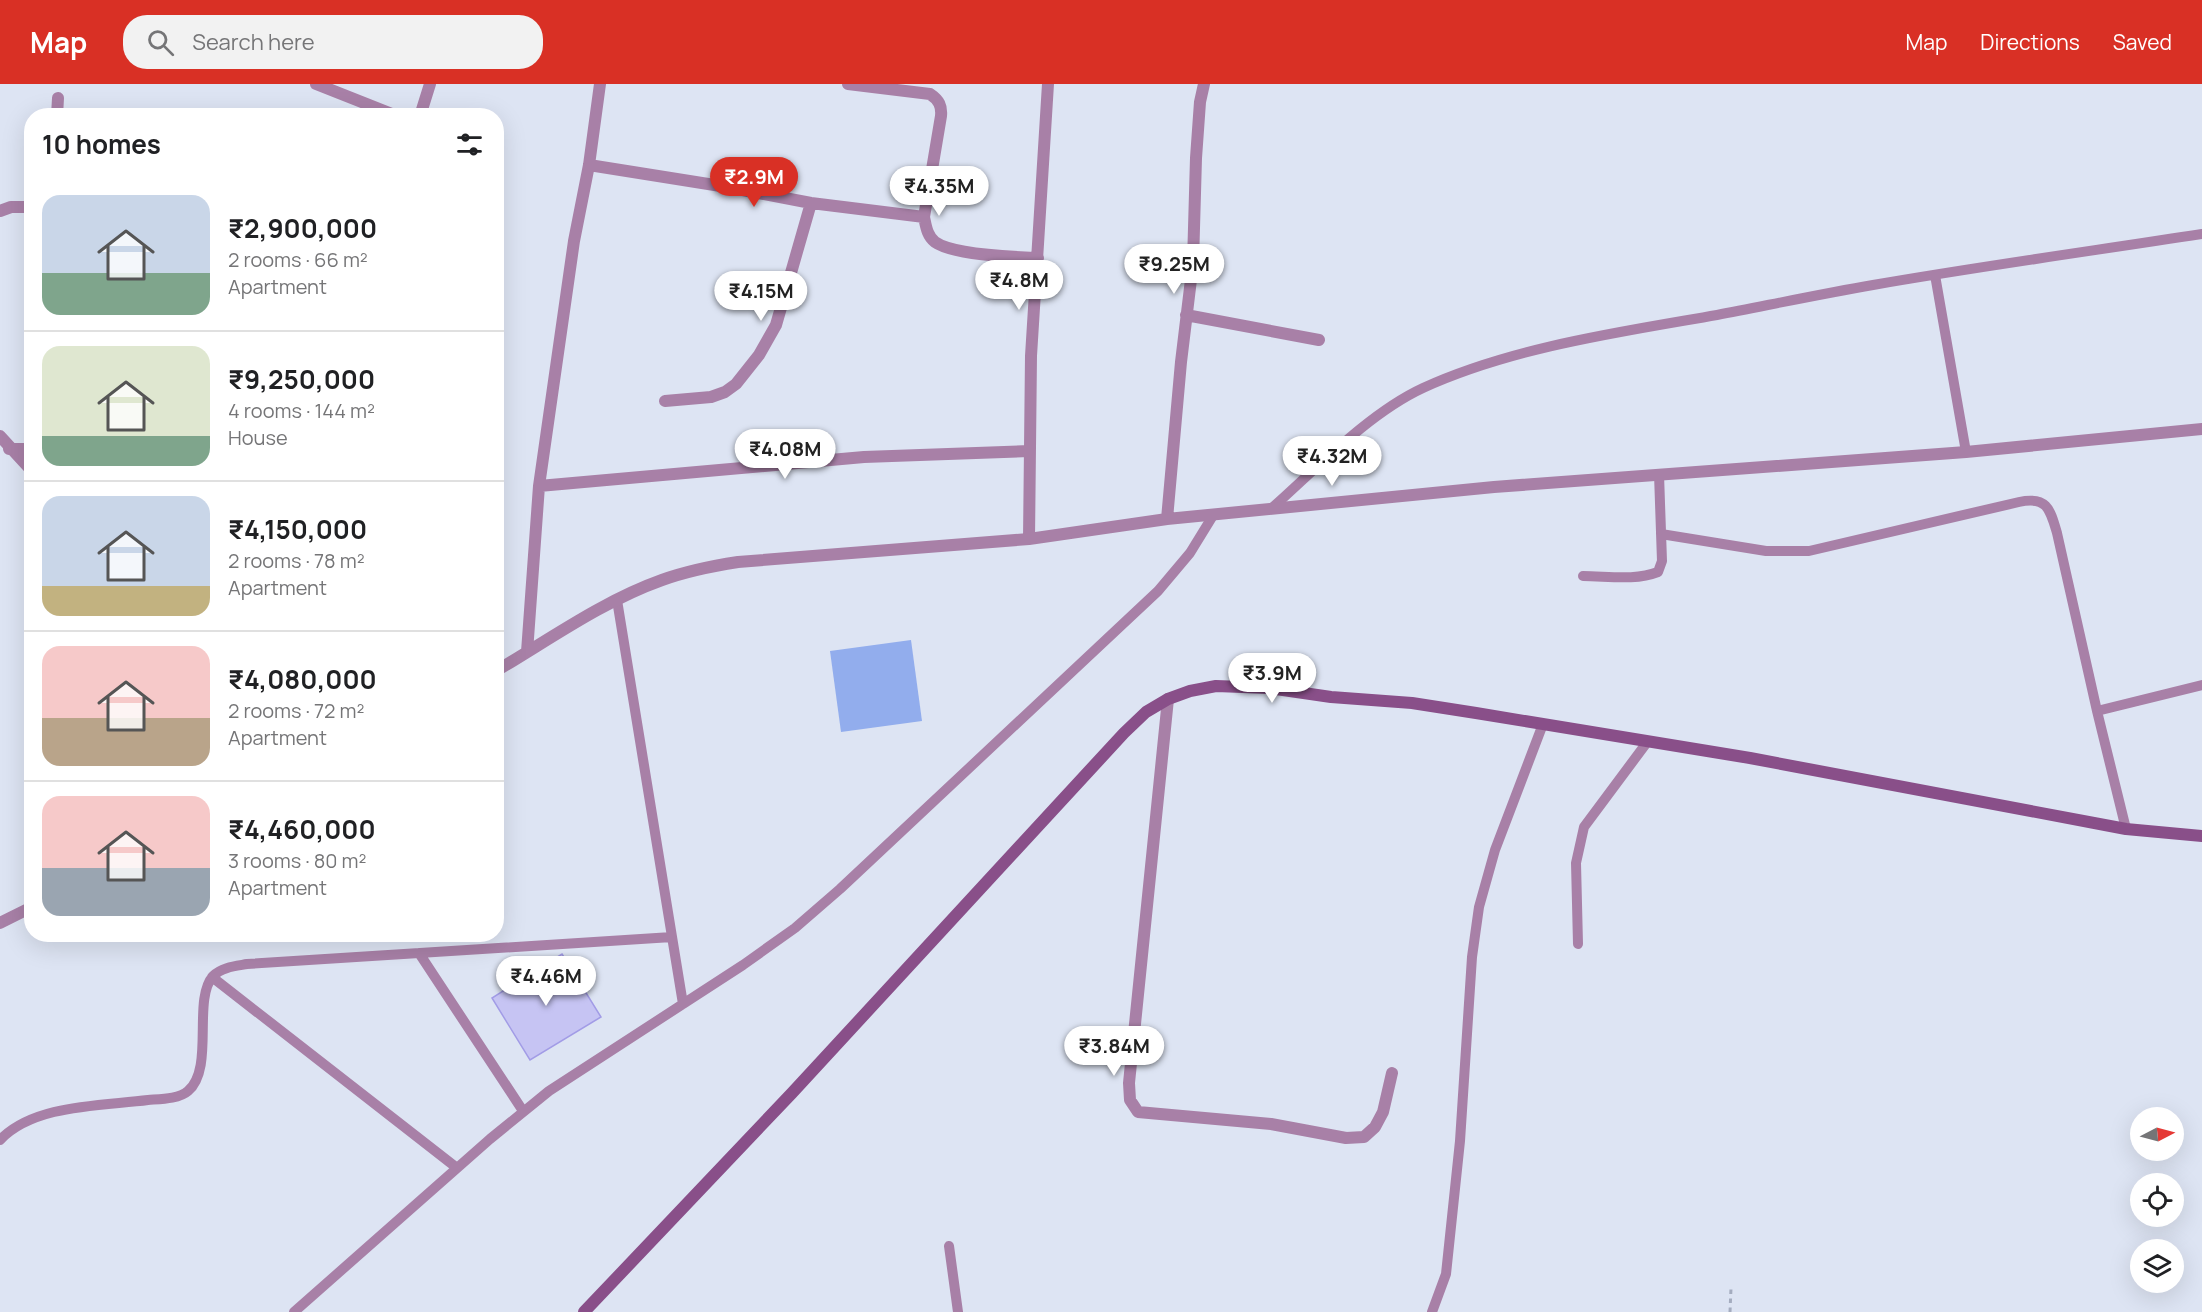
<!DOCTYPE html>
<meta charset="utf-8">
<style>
body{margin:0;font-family:Manrope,sans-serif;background:#f2f2f2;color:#202124;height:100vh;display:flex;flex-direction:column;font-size:22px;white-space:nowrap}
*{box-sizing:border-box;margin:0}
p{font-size:20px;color:#757577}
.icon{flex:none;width:33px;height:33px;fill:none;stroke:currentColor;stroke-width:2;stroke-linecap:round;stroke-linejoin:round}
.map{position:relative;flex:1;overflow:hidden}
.panel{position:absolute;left:24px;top:24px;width:480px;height:834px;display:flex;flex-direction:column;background:#fff;border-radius:24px;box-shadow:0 6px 24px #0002}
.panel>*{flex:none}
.needle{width:39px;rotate:84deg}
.buttons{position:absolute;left:2130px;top:1023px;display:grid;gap:12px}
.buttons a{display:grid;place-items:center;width:54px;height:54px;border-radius:50%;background:#fff;box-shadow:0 6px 24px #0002;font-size:30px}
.price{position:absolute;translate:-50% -51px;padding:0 14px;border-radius:21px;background:#fff;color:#222;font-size:20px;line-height:39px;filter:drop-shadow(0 2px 3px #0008)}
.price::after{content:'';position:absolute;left:50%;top:36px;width:18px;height:14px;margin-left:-9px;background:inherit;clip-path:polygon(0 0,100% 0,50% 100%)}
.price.on{background:#d93025;color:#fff}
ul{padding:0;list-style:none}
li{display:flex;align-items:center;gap:18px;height:150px;padding:0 18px}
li+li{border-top:2px solid #e0e0e0}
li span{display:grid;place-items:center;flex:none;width:168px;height:120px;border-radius:18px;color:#555}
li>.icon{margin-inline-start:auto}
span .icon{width:72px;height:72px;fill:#fffc;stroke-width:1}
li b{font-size:26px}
h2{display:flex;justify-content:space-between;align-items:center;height:72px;padding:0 18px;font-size:26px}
header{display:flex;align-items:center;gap:36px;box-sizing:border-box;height:84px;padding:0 30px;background:#d93025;color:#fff}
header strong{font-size:28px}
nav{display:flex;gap:33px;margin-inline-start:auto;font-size:21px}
.search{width:420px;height:54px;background:#f2f2f2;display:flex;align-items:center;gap:15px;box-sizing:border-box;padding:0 21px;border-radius:24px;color:#757577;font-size:22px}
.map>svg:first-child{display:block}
.water{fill:#92aded}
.building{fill:#c6c4f3;stroke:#a29ce6;stroke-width:1.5}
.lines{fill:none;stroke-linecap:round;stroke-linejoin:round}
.path{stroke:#a4acbf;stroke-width:3;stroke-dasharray:4.5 4.5;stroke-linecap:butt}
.lane{stroke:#a880a7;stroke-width:10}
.street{stroke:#a880a7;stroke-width:12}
.secondary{stroke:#894f89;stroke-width:12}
</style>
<header>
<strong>Map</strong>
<div class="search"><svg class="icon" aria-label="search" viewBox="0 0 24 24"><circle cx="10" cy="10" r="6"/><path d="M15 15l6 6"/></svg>Search here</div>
<nav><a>Map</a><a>Directions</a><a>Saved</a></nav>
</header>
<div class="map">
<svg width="2202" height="1228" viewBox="0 0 2202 1228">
<rect width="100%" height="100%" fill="#dde4f3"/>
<path class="water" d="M911,556L922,637L841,648L830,567Z"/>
<path class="building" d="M562,870L601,933L530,976L492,914Z"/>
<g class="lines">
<path class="path" d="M1730,1228L1731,1204"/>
<path class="lane" d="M1935,191L1966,368
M1272,424C1317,384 1369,329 1423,304C1513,263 1620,248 1717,231C1769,221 1821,210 1873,201C1982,182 2092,167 2202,150
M1661,450L1766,467H1809L2019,418C2047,412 2050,425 2057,449L2097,627L2126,745
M1583,492C1607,492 1635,497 1658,488L1662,477L1659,390
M617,516L683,920
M31,531L32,535
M2097,627L2202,601
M1578,860L1576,779L1584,743L1648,657
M419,869L523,1027
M212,893L457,1084
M0,1056C34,1020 102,1022 148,1016C160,1015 179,1015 188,1007C215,984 192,916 213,892C222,883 236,882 247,880L672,853
M949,1162L958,1228
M294,1228L490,1055L549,1007L743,881L795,844L840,805L1158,507L1190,469L1214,430
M1432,1228L1446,1190L1460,1057L1472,873L1479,823L1495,766L1543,640"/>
<path class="street" d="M316,0L397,32
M848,0L930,10C939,16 942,22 941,32L924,133C926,142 927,152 935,158C953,171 1014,173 1038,174
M57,32L58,14
M420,32L430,0
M589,81L727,103L811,119L924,133
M0,127L11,123H32
M1186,231L1319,256
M665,317L711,313L725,308L736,300L759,271L776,241L811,119
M0,352L32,387
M9,365H32
M539,402L864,373L1029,367
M1167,435L1181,278L1193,179L1196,74L1200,18L1204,0
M1029,455L1031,272L1048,0
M527,568L539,402L574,157L589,81L600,0
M496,587C550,555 603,517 662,496C687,487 712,482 738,478L1029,455L1167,435L1494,403L1966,368L2202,345
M1168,615L1129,999L1130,1016L1138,1028L1271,1040L1346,1054L1364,1053L1375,1043L1383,1028L1392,989
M0,839L32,823"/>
<path class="secondary" d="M584,1228L792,1009L1124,649L1146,628L1168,615L1190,607L1216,602L1269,604L1331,613L1412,619L1476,629L1750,674L2126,745L2202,752"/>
</g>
</svg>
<div class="buttons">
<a><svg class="needle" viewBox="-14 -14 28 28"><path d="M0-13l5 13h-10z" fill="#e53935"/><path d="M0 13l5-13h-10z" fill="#757577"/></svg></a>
<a><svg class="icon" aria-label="locate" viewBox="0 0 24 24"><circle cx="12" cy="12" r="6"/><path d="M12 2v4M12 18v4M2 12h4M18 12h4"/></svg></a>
<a><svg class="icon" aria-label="layers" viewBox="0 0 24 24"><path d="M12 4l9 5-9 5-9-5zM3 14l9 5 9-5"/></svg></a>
</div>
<b class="price on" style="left:754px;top:124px">₹2.9M</b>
<b class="price" style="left:939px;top:133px">₹4.35M</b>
<b class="price" style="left:1174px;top:211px">₹9.25M</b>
<b class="price" style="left:1019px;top:227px">₹4.8M</b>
<b class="price" style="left:761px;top:238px">₹4.15M</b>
<b class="price" style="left:785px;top:396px">₹4.08M</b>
<b class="price" style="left:1332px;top:403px">₹4.32M</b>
<b class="price" style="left:1272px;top:620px">₹3.9M</b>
<b class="price" style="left:546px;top:923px">₹4.46M</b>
<b class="price" style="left:1114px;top:993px">₹3.84M</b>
<section class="panel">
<h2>10 homes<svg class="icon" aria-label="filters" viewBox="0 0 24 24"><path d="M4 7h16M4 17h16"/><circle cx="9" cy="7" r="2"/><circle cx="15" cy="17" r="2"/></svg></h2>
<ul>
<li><span style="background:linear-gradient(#c9d6e8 65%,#7fa58c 0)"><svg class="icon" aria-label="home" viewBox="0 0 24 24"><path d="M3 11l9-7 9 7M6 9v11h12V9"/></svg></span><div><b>₹2,900,000</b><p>2 rooms · 66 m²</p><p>Apartment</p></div></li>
<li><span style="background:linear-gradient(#dfe7d0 75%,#7fa58c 0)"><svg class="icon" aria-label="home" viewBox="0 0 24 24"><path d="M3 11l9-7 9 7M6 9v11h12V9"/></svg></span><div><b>₹9,250,000</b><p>4 rooms · 144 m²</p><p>House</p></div></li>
<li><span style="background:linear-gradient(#c9d6e8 75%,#c2b280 0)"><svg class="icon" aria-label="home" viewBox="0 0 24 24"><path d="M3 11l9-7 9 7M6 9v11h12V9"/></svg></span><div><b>₹4,150,000</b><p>2 rooms · 78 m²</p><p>Apartment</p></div></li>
<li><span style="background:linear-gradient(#f6c9c9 60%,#b9a48a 0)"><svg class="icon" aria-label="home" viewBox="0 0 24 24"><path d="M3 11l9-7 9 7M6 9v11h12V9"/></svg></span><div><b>₹4,080,000</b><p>2 rooms · 72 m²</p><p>Apartment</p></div></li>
<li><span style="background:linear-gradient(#f6c9c9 60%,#9aa5b1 0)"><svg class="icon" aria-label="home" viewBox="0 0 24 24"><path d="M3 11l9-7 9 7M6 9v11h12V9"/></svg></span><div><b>₹4,460,000</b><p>3 rooms · 80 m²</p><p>Apartment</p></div></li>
</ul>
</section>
</div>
